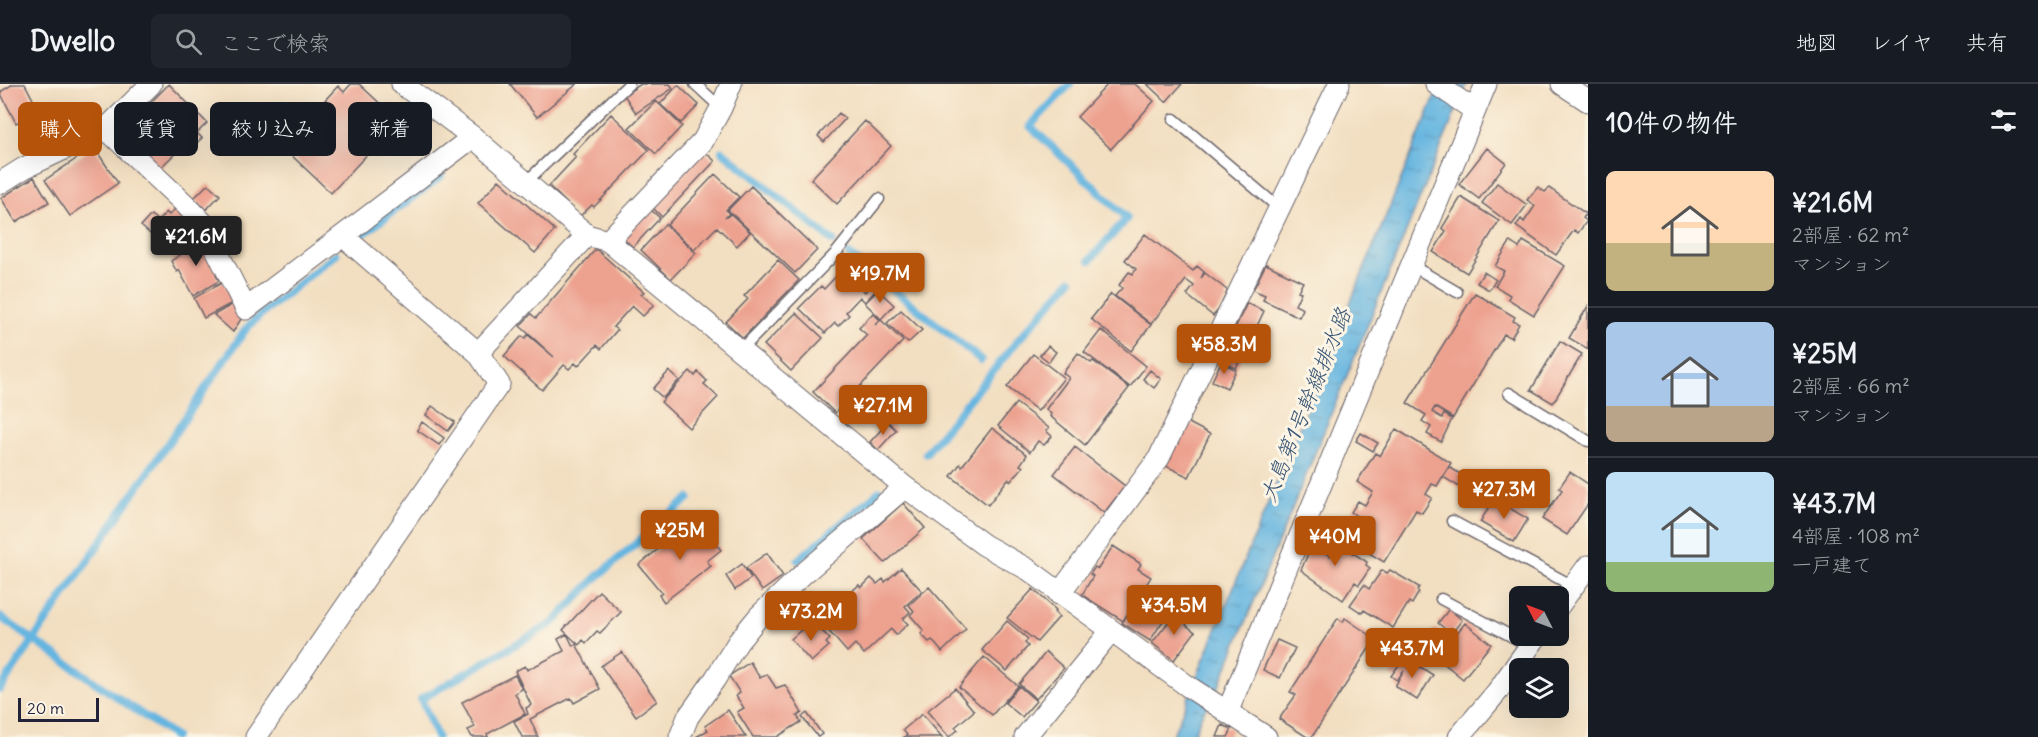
<!DOCTYPE html>
<html lang="ja">
<meta charset="utf-8">
<style>
body{margin:0;font-family:Delius,"Klee One",sans-serif;background:#20242c;color:#f1f3f6;height:100vh;display:flex;flex-direction:column;font-size:22px;white-space:nowrap}
*{box-sizing:border-box;margin:0}
p{font-size:20px;color:#9ea1a6}
.icon{flex:none;width:33px;height:33px;fill:none;stroke:currentColor;stroke-width:2;stroke-linecap:round;stroke-linejoin:round}
.map{position:relative;flex:1;overflow:hidden}
.sheet{display:flex;flex-direction:column;background:#171b24;width:450px}
.sheet>*{flex:none}
.hud{position:absolute;left:18px;top:18px;width:570px;height:54px;display:flex;gap:12px}
.needle{width:39px;rotate:312deg}
.buttons{position:absolute;left:1509px;top:502px;display:grid;gap:12px}
.buttons a{display:grid;place-items:center;width:60px;height:60px;border-radius:9px;background:#171b24;box-shadow:0 6px 24px #0002;font-size:30px}
.scale{position:absolute;left:18px;bottom:15px;width:81px;box-sizing:border-box;padding-left:6px;border:3px solid #22223b;border-top:0;font-size:16px;line-height:21px;white-space:nowrap;color:#22223b;-webkit-text-stroke:4px #fcf5e5;paint-order:stroke}
.price{position:absolute;translate:-50% -51px;padding:0 14px;border-radius:6px;background:#b45309;color:#fff;font-size:20px;line-height:39px;filter:drop-shadow(0 2px 3px #0008)}
.price::after{content:'';position:absolute;left:50%;top:36px;width:18px;height:14px;margin-left:-9px;background:inherit;clip-path:polygon(0 0,100% 0,50% 100%)}
.price.current{background:#222;color:#fff}
ul{padding:0;list-style:none}
li{display:flex;align-items:center;gap:18px;height:150px;padding:0 18px}
li+li{border-top:2px solid #363941}
li span{display:grid;place-items:center;flex:none;width:168px;height:120px;border-radius:9px;color:#555}
li>.icon{margin-inline-start:auto}
span .icon{width:72px;height:72px;fill:#fffc;stroke-width:1}
li b{font-size:26px}
h2{display:flex;justify-content:space-between;align-items:center;height:72px;padding:0 18px;font-size:26px}
.chip{padding:0 21px;border-radius:9px;background:#171b24;box-shadow:0 6px 24px #0002;font-size:21px;line-height:54px}
.chip.current{background:#b45309;color:#fff}
header{display:flex;align-items:center;gap:36px;box-sizing:border-box;height:84px;padding:0 30px;background:#171b24;border-bottom:2px solid #363941}
header strong{font-size:28px}
nav{display:flex;gap:33px;margin-inline-start:auto;font-size:21px}
.search{width:420px;height:54px;background:#20242c;display:flex;align-items:center;gap:15px;box-sizing:border-box;padding:0 21px;border-radius:9px;color:#9ea1a6;font-size:22px}
main{display:flex;flex:1;min-height:0}
.map>svg:first-child{display:block}
.water{fill:url(#water-ripples);stroke:#446c8e;stroke-width:1.5}
.lines{fill:none;stroke-linecap:round;stroke-linejoin:round}
.stream{stroke:#65b5e0;stroke-width:8}
.building{fill:#eda18f}
.lane-casing{stroke:#6b646a;stroke-width:13}
.street-casing{stroke:#6b646a;stroke-width:23}
.lane{stroke:#fff;stroke-width:10}
.street{stroke:#fff;stroke-width:21}
.labels{text-anchor:middle;stroke-width:6;stroke-linejoin:round;paint-order:stroke}
.water-label{font-size:22px;font-style:italic;fill:#395575;stroke:#fcf5e5}
</style>
<header>
<strong>Dwello</strong>
<div class="search"><svg class="icon" aria-label="search" viewBox="0 0 24 24"><circle cx="10" cy="10" r="6"/><path d="M15 15l6 6"/></svg>ここで検索</div>
<nav><a>地図</a><a>レイヤ</a><a>共有</a></nav>
</header>
<main>
<div class="map">
<svg width="1588" height="653" viewBox="0 0 1588 653">
<defs>
<pattern id="water-ripples" width="26" height="14" patternUnits="userSpaceOnUse" patternTransform="scale(1.5)"><rect width="26" height="14" fill="#65b5e0"/><path d="M2 4q2-2 4 0t4 0M15 11q2-2 4 0t4 0" fill="none" stroke="#5393b7"/></pattern>
</defs>
<rect width="100%" height="100%" fill="#fcf5e5"/>
<filter id="ink" filterUnits="userSpaceOnUse"><feTurbulence type="fractalNoise" baseFrequency=".0167" numOctaves="2"/><feDisplacementMap in="SourceGraphic" scale="12" xChannelSelector="R" yChannelSelector="G"/><feConvolveMatrix kernelMatrix="1 2 1 2 8 2 1 2 1" color-interpolation-filters="sRGB"/></filter>
<filter id="wash" filterUnits="userSpaceOnUse"><feTurbulence type="fractalNoise" baseFrequency=".008" numOctaves="4" result="noise"/><feDisplacementMap in="SourceGraphic" scale="24" xChannelSelector="R" yChannelSelector="G"/><feGaussianBlur stdDeviation="1.35" result="paint"/><feColorMatrix in="noise" values="0 0 0 0 0 0 0 0 0 0 0 0 0 0 0 0 0 1.4 0 .05"/><feComposite in="paint" operator="in"/></filter>
<g filter="url(#wash)">
<rect width="100%" height="100%" fill="#f2dec0"/>
<path class="water" d="M1440,0H1467L1220,600L1201,632L1193,653H1172Z"/>
<g class="lines">
<path class="stream" d="M1070,0L1030,42L1127,134L1090,176
M722,67L833,157
M363,150L441,92
M849,170L981,276
M926,369L1019,255L1071,196
M798,476L880,407
M0,533L175,653
M0,605L246,245L259,232L336,170
M437,653L421,615L553,539L596,494L689,414"/>
</g>
<g id="blocks">
<path class="building" d="M13,0H25L39,27L16,39L0,8Z
M169,0L207,39L197,49L202,54L187,68L182,63L160,84L123,45L130,38L136,46L155,28L148,21Z
M351,0H359L386,25L391,20L403,32L331,109L288,68L331,22L325,16L338,2L344,8Z
M510,0H577L537,33Z
M641,0H670L673,4L636,29L624,11Z
M1108,0H1135L1154,17L1111,65L1077,33Z
M1147,0H1182L1166,18Z
M678,1L699,21L681,39L660,20Z
M656,17L682,42L656,70L629,44Z
M839,29L845,35L824,58L818,52Z
M611,30L649,66L594,123L592,121L580,132L549,102L576,73L573,70Z
M865,37L891,62L837,120L811,95Z
M94,63L118,99L70,132L45,96Z
M1487,64L1506,79L1479,115L1459,100Z
M704,67L715,77L662,133L652,123Z
M715,90L739,113L726,126L730,129L725,134L731,130L750,148L737,162L717,143L694,166L667,141Z
M34,93L49,118L16,138L1,114Z
M499,96L555,146L535,169L478,119Z
M1497,99L1527,121L1512,141L1482,119Z
M208,100L220,111L206,126L194,114Z
M751,102L817,166L795,189L728,126Z
M1538,103L1545,108L1549,104L1586,130L1583,134L1587,137L1578,149L1574,146L1556,171L1516,142L1521,135L1524,138L1535,122L1527,116Z
M1461,113L1499,137L1467,189L1433,168L1446,147L1442,144Z
M177,123L196,140L171,168L141,142L151,131L158,137L166,128L169,131Z
M651,126L660,134L633,163L623,154Z
M665,140L696,169L671,195L641,166Z
M1145,150L1193,187L1197,182L1204,188L1201,194L1205,189L1227,206V216L1213,232L1187,211L1194,202L1186,196L1151,240L1115,212L1122,204L1119,201L1129,188L1133,190L1136,185L1125,176Z
M199,153L218,190L216,191L219,197L193,212L179,186L177,188L171,177L180,171L179,168L184,165L183,162Z
M1523,157L1565,182L1534,231L1508,215L1510,211L1495,202L1504,187L1495,182L1510,158L1519,164Z
M596,165L644,208L641,210L654,221L643,232L632,222L613,243L617,246L601,265L597,261L578,282L575,279L569,285L564,281L542,306L504,272L522,252L525,254L528,251L554,273L520,242L531,230L536,234Z
M778,176L799,196L743,254L726,238L748,215L744,212Z
M1266,180L1303,198L1298,207L1301,208L1295,221L1303,225L1299,233L1263,216L1265,211L1253,206Z
M842,186L865,208L872,201L876,206L865,218L860,213L846,228L849,231L838,242L835,239L825,249L799,224L821,202L824,205Z
M1484,188L1496,196L1489,206L1477,199Z
M223,198L234,218L204,234L194,214Z
M878,206L894,221L881,235L865,219Z
M1475,209L1515,233L1513,237L1519,240L1511,254L1504,250L1453,334L1435,323L1432,328L1442,334L1444,330L1452,335L1441,358L1427,350L1431,343L1422,337L1426,331L1407,319Z
M1111,210L1151,241L1131,267L1091,235Z
M1247,219L1264,227L1245,267L1228,259Z
M233,220L241,235L233,248L214,231Z
M1588,222V265L1569,254Z
M901,226L922,246L908,259L887,239Z
M796,229L823,254L791,287L764,261Z
M873,229L880,236L875,241L881,236L903,257L835,329L813,308L867,251L859,244Z
M1101,246L1146,282L1130,303L1084,268Z
M1560,257L1582,270L1553,319L1531,306Z
M1230,261L1244,268L1236,284L1222,277Z
M1048,262L1056,268L1049,278L1040,271Z
M1078,269L1091,279L1093,277L1129,304L1085,361L1050,332L1051,330L1046,325L1069,294L1063,289Z
M1033,270L1064,294L1038,327L1007,303Z
M1221,278L1236,286L1227,304L1212,297Z
M1150,286L1161,295L1154,304L1143,295Z
M669,287L679,296L663,314L653,305Z
M690,287L695,292L698,288L707,297L704,300L718,313L689,344L661,318Z
M1016,319L1049,344L1046,347L1052,352L1044,361L1038,357L1030,368L998,342Z
M432,322L455,338L448,347L426,331Z
M1185,337L1210,350L1189,393L1164,381Z
M422,338L444,354L439,361L417,346Z
M888,338L896,346L878,366L870,358Z
M992,344L1027,371L1020,381L1023,383L1011,397L1008,395L988,421L951,392L960,380L962,382Z
M1396,345L1451,379L1437,402L1432,400L1426,410L1432,414L1422,429L1416,426L1384,478L1344,454L1358,433L1351,428L1358,417L1365,421L1373,408L1357,398L1375,369L1380,372Z
M1361,349L1378,359L1373,367L1356,357Z
M1075,363L1125,402L1104,429L1054,390Z
M1449,383L1467,394L1461,404L1443,393Z
M1570,388L1588,400V420L1567,451L1542,435L1562,406L1559,404Z
M1494,415L1528,435L1514,458L1480,438Z
M903,419L925,444L885,479L863,455Z
M698,438L721,466L707,477L711,482L664,518L659,511L662,509L639,481L681,446L693,461L685,449Z
M1317,449L1327,453L1322,467L1330,472L1338,459L1367,478L1366,481L1370,484L1359,501L1355,498L1343,516L1301,486Z
M1113,462L1141,480L1138,485L1151,493L1123,537L1082,511L1093,492L1090,490L1095,483L1098,485Z
M767,469L783,492L762,507L746,484Z
M742,480L751,494L735,506L726,492Z
M901,484L922,507L905,522L910,528L903,535L908,540L896,551L891,545L864,570L855,560L847,568L827,545L849,525L841,517L859,501L861,504L871,494L877,500L883,495L885,498Z
M1382,486L1387,489L1390,486L1419,503L1417,507L1419,508L1412,520L1409,518L1393,544L1364,526L1362,529L1350,521L1364,501L1369,505Z
M929,503L966,545L942,568L932,556L929,558L921,550L924,547L910,531L914,527L909,521Z
M1033,505L1056,526L1054,528L1059,533L1037,558L1007,534Z
M599,507L621,528L600,549L597,547L586,559L583,556L579,561L563,546Z
M1152,512L1169,523L1164,530L1166,532L1150,557L1122,539L1138,514L1147,519Z
M1449,525L1462,536L1451,550L1438,539Z
M1177,527L1189,536L1186,541L1195,548L1174,576L1152,559Z
M1338,534L1343,538L1345,534L1376,555L1374,557L1381,561L1377,567L1370,563L1312,653H1307L1279,635L1296,611L1290,608Z
M1007,537L1028,555L1025,559L1028,562L1007,587L982,566Z
M809,539L814,545L817,542L830,555L826,559L829,562L811,578L791,555Z
M1465,539L1491,560L1463,595L1431,569L1443,554L1449,559Z
M1435,545L1442,551L1428,568L1421,562Z
M567,550L573,562L576,560L600,605L574,619L571,614L530,635L538,653H522L514,637L528,630L526,624L531,621L515,587L525,582L527,586L564,567L558,555Z
M1277,556L1295,564L1280,594L1263,586Z
M622,568L657,617L636,632L601,582Z
M1046,568L1064,584L1036,615L1019,600Z
M984,573L1018,602L992,631L959,603Z
M1403,575L1409,579L1411,577L1433,591L1417,616L1395,602L1404,587L1397,596L1391,592Z
M750,578L760,594L767,590L776,604L785,601L802,629L797,632L801,638L777,653H753L737,628L744,624L736,612L740,609L729,592Z
M515,591L522,605L515,609L525,630L487,650L488,653H472L468,646L475,643L462,618Z
M1019,602L1036,617L1022,633L1005,619Z
M955,604L974,627L955,643L958,646L949,653L927,627Z
M728,626L746,653H696L708,646L705,642Z
M807,629L822,650L818,653L802,633Z
M922,630L942,653H904L907,651L903,646Z
M1222,641L1232,645L1228,653H1217Z"/>
</g>
</g>
<g filter="url(#ink)">
<use href="#blocks" fill-opacity="0" stroke="#6b646a" stroke-width="1.5"/>
<g class="lines">
<g class="lane-casing">
<path id="lane" d="M695,0L721,24
M1174,35L1280,125
M526,98L629,0
M1411,181L1457,208
M740,267L836,169L879,115
M1509,309L1588,357
M1452,437L1573,502
M1441,515L1530,562"/>
</g>
<g class="street-casing">
<path id="street" d="M402,0L473,53L587,151L608,157L905,403L984,461L1029,486L1189,603L1266,653
M1436,0L1474,26
M1562,0L1588,17
M106,45L186,121L203,139L246,225L473,53
M0,99L24,84L106,45L151,0
M344,153L478,269
M608,157L703,57L721,24L731,0
M1059,510L1159,374L1339,0
M1558,523L1588,482
M1227,629L1486,0
M256,653L499,300L478,269L587,151
M680,653L688,633L715,595L738,558L759,532L803,490L905,403
M1025,653L1111,547
M1459,653L1497,608L1537,552"/>
</g>
<use href="#lane" class="lane"/>
<use href="#street" class="street"/>
</g>
</g>
<g class="labels">
<g class="water-label">
<text transform="translate(1305 321) rotate(-68)" y="8">大島第1号幹線排水路</text>
</g>
</g>
</svg>
<div class="buttons">
<a><svg class="needle" viewBox="-14 -14 28 28"><path d="M0-13l5 13h-10z" fill="#e53935"/><path d="M0 13l5-13h-10z" fill="#9ea1a6"/></svg></a>
<a><svg class="icon" aria-label="layers" viewBox="0 0 24 24"><path d="M12 4l9 5-9 5-9-5zM3 14l9 5 9-5"/></svg></a>
</div>
<div class="scale">20 m</div>
<b class="price current" style="left:196px;top:183px">¥21.6M</b>
<b class="price" style="left:880px;top:220px">¥19.7M</b>
<b class="price" style="left:1224px;top:291px">¥58.3M</b>
<b class="price" style="left:883px;top:352px">¥27.1M</b>
<b class="price" style="left:1504px;top:436px">¥27.3M</b>
<b class="price" style="left:680px;top:477px">¥25M</b>
<b class="price" style="left:1335px;top:483px">¥40M</b>
<b class="price" style="left:1174px;top:552px">¥34.5M</b>
<b class="price" style="left:811px;top:558px">¥73.2M</b>
<b class="price" style="left:1412px;top:595px">¥43.7M</b>
<div class="hud">
<a class="chip current">購入</a>
<a class="chip">賃貸</a>
<a class="chip">絞り込み</a>
<a class="chip">新着</a>
</div>
</div>
<section class="sheet">
<h2>10件の物件<svg class="icon" aria-label="filters" viewBox="0 0 24 24"><path d="M4 7h16M4 17h16"/><circle cx="9" cy="7" r="2"/><circle cx="15" cy="17" r="2"/></svg></h2>
<ul>
<li><span style="background:linear-gradient(#ffd9b3 60%,#c2b280 0)"><svg class="icon" aria-label="home" viewBox="0 0 24 24"><path d="M3 11l9-7 9 7M6 9v11h12V9"/></svg></span><div><b>¥21.6M</b><p>2部屋 · 62 m²</p><p>マンション</p></div></li>
<li><span style="background:linear-gradient(#a9c7e8 70%,#b9a48a 0)"><svg class="icon" aria-label="home" viewBox="0 0 24 24"><path d="M3 11l9-7 9 7M6 9v11h12V9"/></svg></span><div><b>¥25M</b><p>2部屋 · 66 m²</p><p>マンション</p></div></li>
<li><span style="background:linear-gradient(#bfe0f5 75%,#8fb573 0)"><svg class="icon" aria-label="home" viewBox="0 0 24 24"><path d="M3 11l9-7 9 7M6 9v11h12V9"/></svg></span><div><b>¥43.7M</b><p>4部屋 · 108 m²</p><p>一戸建て</p></div></li>
</ul>
</section>
</main>
